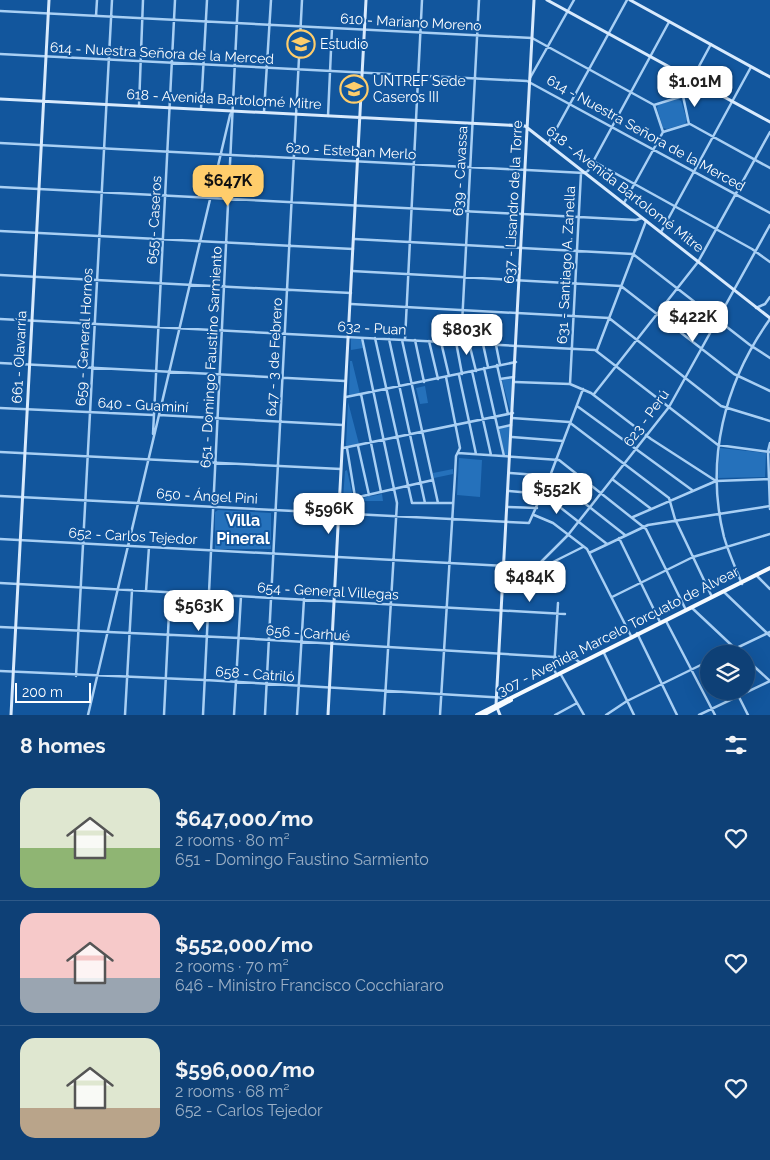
<!DOCTYPE html>
<meta charset="utf-8">
<style>
body{margin:0;font-family:Raleway,sans-serif;background:#17477b;color:#f1f3f6;height:100vh;display:flex;flex-direction:column;font-size:19px;white-space:nowrap}
*{box-sizing:border-box;margin:0}
p{font-size:16px;color:#9bafc5}
.icon{flex:none;width:28px;height:28px;fill:none;stroke:currentColor;stroke-width:2;stroke-linecap:round;stroke-linejoin:round}
.map{position:relative;height:715px;overflow:hidden}
.side{display:flex;flex-direction:column;background:#0e4076;flex:1}
.side>*{flex:none}
.tools{position:absolute;left:700px;top:645px;display:grid;gap:10px}
.tools a{display:grid;place-items:center;width:55px;height:55px;border-radius:50%;background:#0e4076;box-shadow:0 5px 20px #0002,0 0 0 1px #2e5988;font-size:25px}
.scale{position:absolute;left:15px;bottom:12px;width:76px;box-sizing:border-box;padding-left:5px;border:2px solid #fff;border-top:0;font-size:14px;line-height:18px;white-space:nowrap;color:#fff;-webkit-text-stroke:4px #12569d;paint-order:stroke}
.price{position:absolute;translate:-50% -42px;padding:0 11px;border-radius:10px;background:#fff;color:#222;font-size:16px;line-height:32px;filter:drop-shadow(0 1px 2px #0008)}
.price::after{content:'';position:absolute;left:50%;top:30px;width:15px;height:11px;margin-left:-8px;background:inherit;clip-path:polygon(0 0,100% 0,50% 100%)}
.price.on{background:#ffcd6b;color:#111}
ul{padding:0;list-style:none}
li{display:flex;align-items:center;gap:15px;height:125px;padding:0 20px}
li+li{border-top:1px solid #2e5988}
li span{display:grid;place-items:center;flex:none;width:140px;height:100px;border-radius:15px;color:#555}
li>.icon{margin-inline-start:auto}
span .icon{width:60px;height:60px;fill:#fffc;stroke-width:1}
li b{font-size:21px}
h2{display:flex;justify-content:space-between;align-items:center;height:60px;padding:0 20px;font-size:21px}
.map>svg:first-child{display:block}
.green{fill:#2571bb}
.lines{fill:none;stroke-linecap:round;stroke-linejoin:round}
.street{stroke:#a8cff4;stroke-width:2.5}
.secondary{stroke:#d8eafd;stroke-width:3}
.primary{stroke:#f5faff;stroke-width:4}
.labels{text-anchor:middle;stroke-width:4;stroke-linejoin:round;paint-order:stroke}
.street-label{font-size:14px;fill:#fff;stroke:#12569d}
.poi-label{font-size:14px;fill:#fff;stroke:#12569d;text-anchor:start}
.quarter-label{font-size:16px;font-weight:bold;fill:#fff;stroke:#12569d}
</style>
<div class="map">
<svg width="770" height="715" viewBox="0 0 770 715">
<rect width="100%" height="100%" fill="#12569d"/>
<path class="green" d="M678,99L681,101L687,120L685,124L667,129L663,128L657,108L658,105Z
M351,339H361L363,348L351,350Z
M350,361H352L360,394L349,395Z
M512,378L511,410H510L502,380Z
M425,386L428,403L420,404L416,388Z
M348,402L359,444L346,446Z
M511,425L509,455H505L499,429Z
M720,448L766,453L765,477L718,478Z
M459,458L482,460L480,497L457,495Z
M453,469V474L434,478L433,473Z
M347,470L353,497L343,499L345,471Z
M382,494L383,501H347Z
M218,510L271,513V549H215V512Z"/>
<g class="lines">
<path class="street" d="M0,11L532,38L654,105L683,96
M96,16L97,0
M0,54L527,81L770,213
M530,78L574,0
M683,96L711,44
M683,96L689,124
M654,105L663,132
M139,106L143,0
M201,109L207,0
M264,112L271,0
M328,116L332,28
M690,124L770,168
M0,143L584,173L588,171L669,22
M548,144L627,0
M593,161L752,249L770,262
M0,187L579,217L636,220L642,218
M624,203L663,132L689,124
M0,231L353,249
M661,232L751,67
M354,239L633,254L750,345L770,358
M352,271L621,286L734,374L770,391
M0,275L351,293
M351,304L609,318L721,406L770,421
M756,308L765,304L770,297
M0,319L595,350L718,445L770,452
M362,338L397,503L384,715
M375,338L412,503H453
M389,339L425,503
M402,340L438,503
M405,340L422,0
M415,340L424,382
M429,341L438,379
M441,342L449,376
M456,342L462,374
M461,343L479,0
M469,343L476,371
M483,344L488,367
M496,345L500,365
M597,350L646,221
M0,363L345,381
M497,365L508,414
M484,368L504,456
M472,371L491,455
M459,375L476,454
M500,379L514,377
M515,382L570,384L591,393L651,439L716,481
M570,384L581,173
M361,394L381,492
M594,394L698,262L770,132
M346,397L516,362
M577,406L692,490
M0,408L153,415
M159,415L343,425
M512,418L569,422L669,498L675,519L712,597
M498,428L511,425
M153,434L175,0
M512,437L563,441
M770,443L768,451L770,509
M358,446L369,495
M343,448L513,413
M347,448L355,497
M0,452L341,469
M458,453L559,460L646,529L686,610
M510,473L550,476L625,535
M612,479L650,508
M509,491L543,494L607,544
M0,496L529,523L550,476L583,389
M341,501L433,480
M508,507L537,508
M534,515L553,523L587,549L632,638
M633,517L716,481L769,479
M619,538L660,622
M0,539L541,568L583,547
M589,553L648,525L770,506
M539,564L568,535L669,407L770,225
M756,575L770,589
M0,583L565,614
M742,584C736,569 729,554 724,537C705,461 724,383 770,319
M146,591L149,547
M724,592L770,636
M612,597L693,557L770,534
M691,607L741,654
M666,621L715,715
M0,627L239,638L555,657L575,659L581,663
M637,633L677,715
M603,651L634,715
M724,654L770,632
M746,659L770,681
M0,671L205,680L507,698
M560,673L584,715
M76,676L112,0
M557,676L554,669L558,603
M736,691L748,715
M88,715L230,115L232,112
M125,715L132,590
M164,715L170,592
M203,715L238,0
M234,715L241,596
M265,715L302,0
M297,715L304,599
M440,715L455,475L456,456L460,448L446,377
M555,715L577,703
M606,715L627,701L709,661
M699,715L770,681"/>
<path class="secondary" d="M547,0L770,122
M630,0L770,77
M0,99L525,126L770,318
M11,715L49,0
M328,715L366,0
M500,715L496,705L534,0"/>
<path class="primary" d="M477,715L770,568
M483,715L511,700"/>
</g>
<defs>
<g id="university-ring" transform="scale(1.4375)"><circle r="9.5" fill="#12569d" stroke="#ffcd6b" stroke-width="1.5"/><path d="M0-5L7-2L0 1L-7-2ZM-4 1L0 2.5L4 1V4Q0 6-4 4Z" fill="#ffcd6b"/></g>
</defs>
<g fill-rule="evenodd">
<use href="#university-ring" x="301" y="44"/>
<use href="#university-ring" x="354" y="89"/>
</g>
<g class="labels">
<g class="street-label">
<text transform="translate(411 22) rotate(3)" y="5">610 - Mariano Moreno</text>
<text transform="translate(162 53) rotate(3)" y="5">614 - Nuestra Señora de la Merced</text>
<text transform="translate(224 99) rotate(3)" y="5">618 - Avenida Bartolomé Mitre</text>
<text transform="translate(646 133) rotate(29)" y="5">614 - Nuestra Señora de la Merced</text>
<text transform="translate(351 151) rotate(3)" y="5">620 - Esteban Merlo</text>
<text transform="translate(460 171) rotate(-87)" y="5">639 - Cavassa</text>
<text transform="translate(625 189) rotate(38)" y="5">618 - Avenida Bartolomé Mitre</text>
<text transform="translate(513 202) rotate(-87)" y="5">637 - Lisandro de la Torre</text>
<text transform="translate(154 220) rotate(-87)" y="5">655 - Caseros</text>
<text transform="translate(566 265) rotate(-87)" y="5">631 - Santiago A. Zanella</text>
<text transform="translate(372 328) rotate(3)" y="5">632 - Puan</text>
<text transform="translate(84 337) rotate(-87)" y="5">659 - General Hornos</text>
<text transform="translate(19 357) rotate(-87)" y="5">661 - Olavarría</text>
<text transform="translate(211 357) rotate(-87)" y="5">651 - Domingo Faustino Sarmiento</text>
<text transform="translate(274 357) rotate(-87)" y="5">647 - 3 de Febrero</text>
<text transform="translate(143 405) rotate(3)" y="5">640 - Guaminí</text>
<text transform="translate(646 418) rotate(-54)" y="5">623 - Perú</text>
<text transform="translate(207 496) rotate(3)" y="5">650 - Ángel Pini</text>
<text transform="translate(133 536) rotate(3)" y="5">652 - Carlos Tejedor</text>
<text transform="translate(328 591) rotate(3)" y="5">654 - General Villegas</text>
<text transform="translate(618 631) rotate(-27)" y="5">307 - Avenida Marcelo Torcuato de Alvear</text>
<text transform="translate(308 633) rotate(4)" y="5">656 - Carhué</text>
<text transform="translate(255 674) rotate(4)" y="5">658 - Catriló</text>
</g>
<g class="poi-label">
<text x="320" y="49">Estudio</text>
<text x="373" y="86">UNTREF Sede<tspan x="373" dy="16">Caseros III</tspan></text>
</g>
<g class="quarter-label">
<text x="243" y="526">Villa<tspan x="243" dy="18">Pineral</tspan></text>
</g>
</g>
</svg>
<div class="tools">
<a><svg class="icon" aria-label="layers" viewBox="0 0 24 24"><path d="M12 4l9 5-9 5-9-5zM3 14l9 5 9-5"/></svg></a>
</div>
<div class="scale">200 m</div>
<b class="price" style="left:695px;top:108px">$1.01M</b>
<b class="price on" style="left:228px;top:207px">$647K</b>
<b class="price" style="left:693px;top:343px">$422K</b>
<b class="price" style="left:467px;top:356px">$803K</b>
<b class="price" style="left:557px;top:515px">$552K</b>
<b class="price" style="left:329px;top:535px">$596K</b>
<b class="price" style="left:530px;top:603px">$484K</b>
<b class="price" style="left:199px;top:632px">$563K</b>
</div>
<section class="side">
<h2>8 homes<svg class="icon" aria-label="filters" viewBox="0 0 24 24"><path d="M4 7h16M4 17h16"/><circle cx="9" cy="7" r="2"/><circle cx="15" cy="17" r="2"/></svg></h2>
<ul>
<li><span style="background:linear-gradient(#dfe7d0 60%,#8fb573 0)"><svg class="icon" aria-label="home" viewBox="0 0 24 24"><path d="M3 11l9-7 9 7M6 9v11h12V9"/></svg></span><div><b>$647,000/mo</b><p>2 rooms · 80 m²</p><p>651 - Domingo Faustino Sarmiento</p></div><svg class="icon" aria-label="heart" viewBox="0 0 24 24"><path d="M12 20l-8-8c-3-5 5-10 8-4 3-6 11-1 8 4z"/></svg></li>
<li><span style="background:linear-gradient(#f6c9c9 65%,#9aa5b1 0)"><svg class="icon" aria-label="home" viewBox="0 0 24 24"><path d="M3 11l9-7 9 7M6 9v11h12V9"/></svg></span><div><b>$552,000/mo</b><p>2 rooms · 70 m²</p><p>646 - Ministro Francisco Cocchiararo</p></div><svg class="icon" aria-label="heart" viewBox="0 0 24 24"><path d="M12 20l-8-8c-3-5 5-10 8-4 3-6 11-1 8 4z"/></svg></li>
<li><span style="background:linear-gradient(#dfe7d0 70%,#b9a48a 0)"><svg class="icon" aria-label="home" viewBox="0 0 24 24"><path d="M3 11l9-7 9 7M6 9v11h12V9"/></svg></span><div><b>$596,000/mo</b><p>2 rooms · 68 m²</p><p>652 - Carlos Tejedor</p></div><svg class="icon" aria-label="heart" viewBox="0 0 24 24"><path d="M12 20l-8-8c-3-5 5-10 8-4 3-6 11-1 8 4z"/></svg></li>
</ul>
</section>
